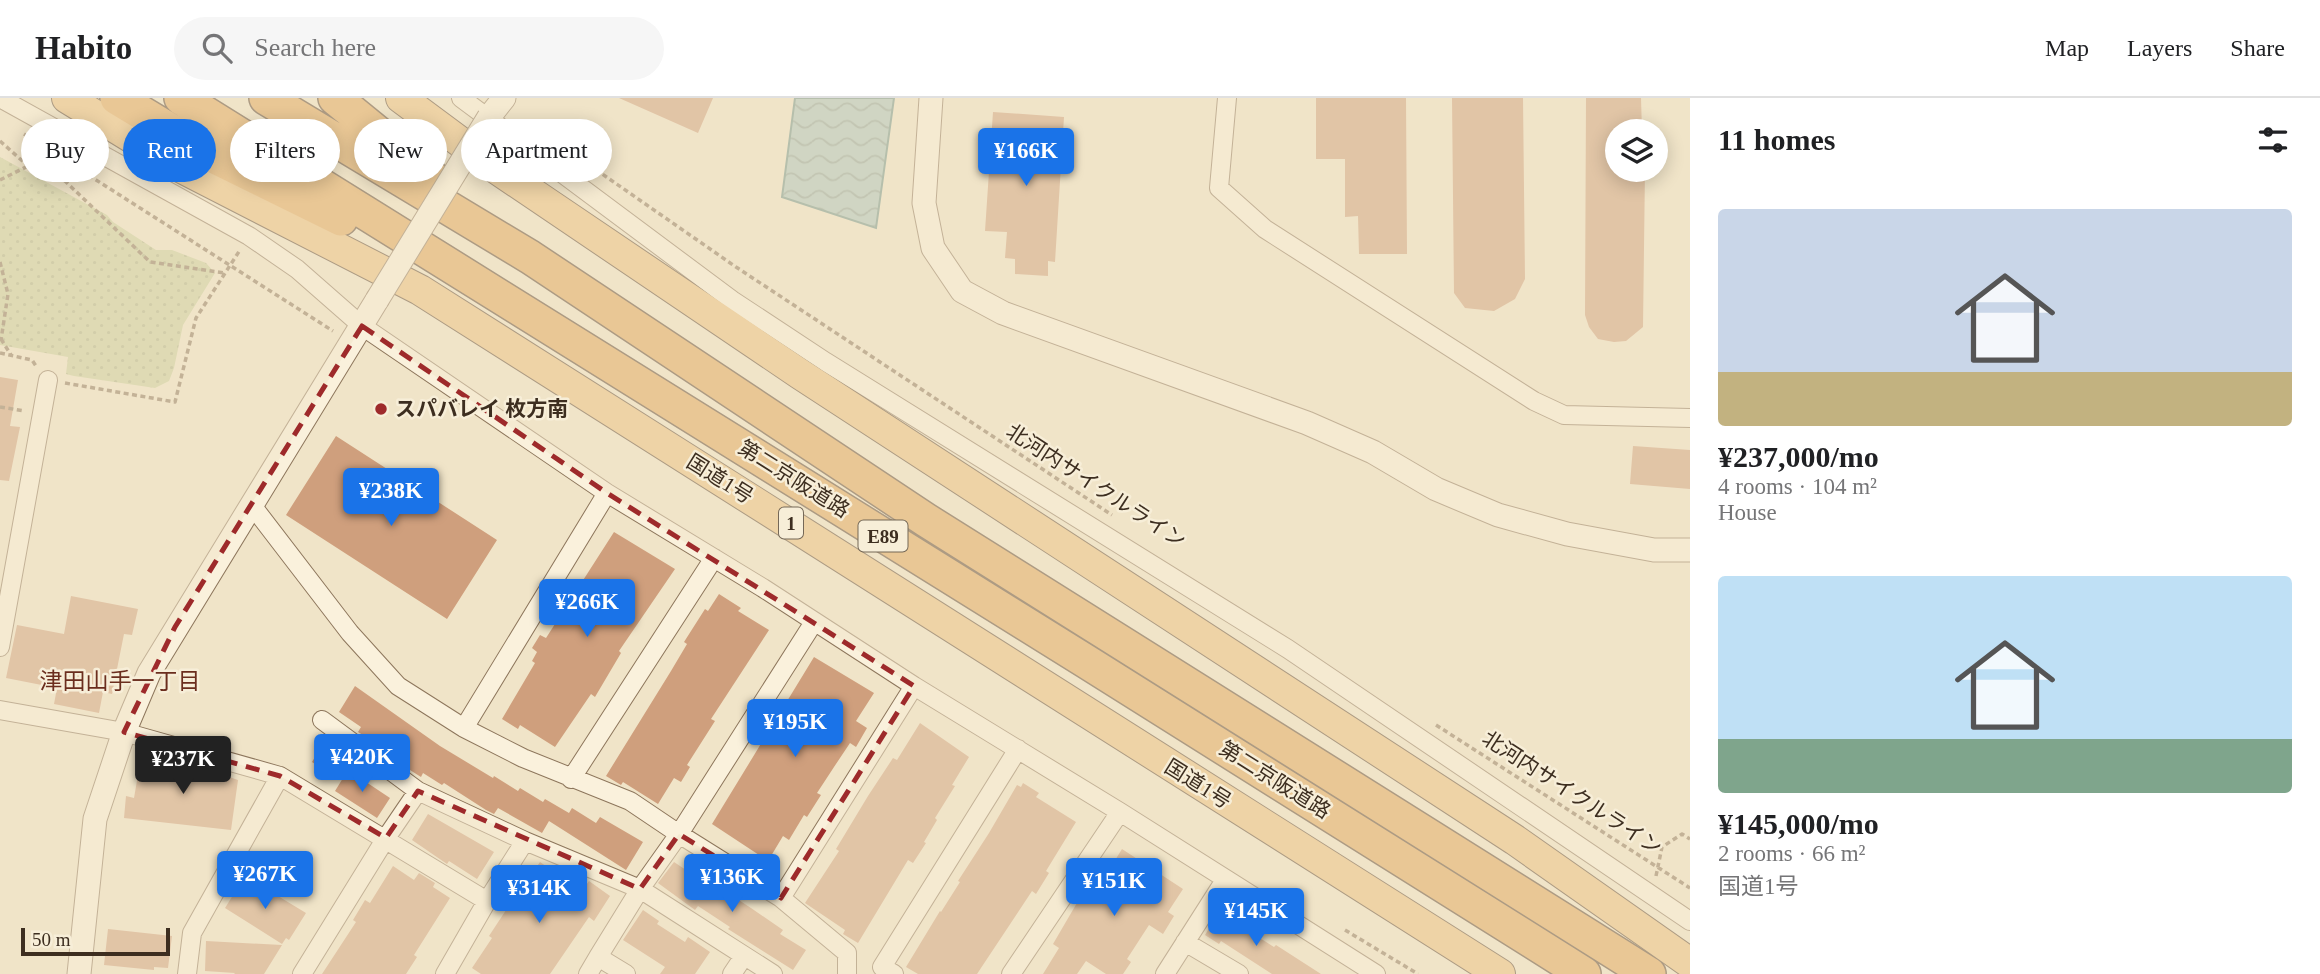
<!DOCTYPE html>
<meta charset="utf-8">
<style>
body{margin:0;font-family:"Times New Roman","Noto Sans JP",serif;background:#f6f6f6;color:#202124;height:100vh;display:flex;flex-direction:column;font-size:26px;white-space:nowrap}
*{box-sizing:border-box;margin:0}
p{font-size:23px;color:#757577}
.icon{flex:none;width:38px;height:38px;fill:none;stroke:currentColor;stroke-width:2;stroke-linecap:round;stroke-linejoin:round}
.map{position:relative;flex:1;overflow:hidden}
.side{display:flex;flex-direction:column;background:#fff;width:630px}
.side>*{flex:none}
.hud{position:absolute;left:21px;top:21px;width:665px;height:63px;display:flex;gap:14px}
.fabs{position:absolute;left:1605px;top:21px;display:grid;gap:14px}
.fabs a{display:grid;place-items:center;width:63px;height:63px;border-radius:50%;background:#fff;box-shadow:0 4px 18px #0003;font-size:35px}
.scale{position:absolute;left:21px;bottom:18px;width:149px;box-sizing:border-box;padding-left:7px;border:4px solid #3d2e20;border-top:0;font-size:19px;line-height:24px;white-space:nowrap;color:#3d2e20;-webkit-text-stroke:5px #f7eed8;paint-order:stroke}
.price{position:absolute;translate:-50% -60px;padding:0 16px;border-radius:7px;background:#1a73e8;color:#fff;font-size:23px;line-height:46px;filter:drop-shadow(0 2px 4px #0008)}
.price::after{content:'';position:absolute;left:50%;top:42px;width:21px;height:16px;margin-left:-10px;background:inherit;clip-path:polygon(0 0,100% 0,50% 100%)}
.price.on{background:#222;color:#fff}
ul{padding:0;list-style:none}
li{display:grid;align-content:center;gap:14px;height:371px;padding:0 28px}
li span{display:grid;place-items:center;height:217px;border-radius:7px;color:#555}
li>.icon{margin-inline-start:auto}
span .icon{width:126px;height:126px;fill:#fffc;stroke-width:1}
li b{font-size:30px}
h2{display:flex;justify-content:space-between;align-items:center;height:84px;padding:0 28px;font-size:30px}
.chip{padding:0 24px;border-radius:32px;background:#fff;box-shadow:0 4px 18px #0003;font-size:24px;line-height:63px}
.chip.on{background:#1a73e8;color:#fff}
header{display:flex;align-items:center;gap:42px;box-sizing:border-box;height:98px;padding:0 35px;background:#fff;border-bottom:2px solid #e0e0e0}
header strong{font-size:33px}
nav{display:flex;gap:38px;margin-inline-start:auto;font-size:24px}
.search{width:490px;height:63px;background:#f6f6f6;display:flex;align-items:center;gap:18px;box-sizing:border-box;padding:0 24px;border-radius:38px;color:#757577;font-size:26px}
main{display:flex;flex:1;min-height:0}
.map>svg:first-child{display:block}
.grass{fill:url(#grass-dots)}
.water{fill:url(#water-waves);stroke:#6f938a;stroke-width:2}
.building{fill:#cf9f7d}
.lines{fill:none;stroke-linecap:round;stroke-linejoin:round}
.minor-casing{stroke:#8d765c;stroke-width:20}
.tertiary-casing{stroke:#8d765c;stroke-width:25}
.trunk-casing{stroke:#5b4430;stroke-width:32}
.motorway-casing{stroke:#5b4430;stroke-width:36}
.path{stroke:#8d765c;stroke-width:3.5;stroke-dasharray:5 3.5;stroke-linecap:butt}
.minor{stroke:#faf1dc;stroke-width:18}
.tertiary{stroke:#faf1dc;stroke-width:23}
.trunk{stroke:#eabe7c;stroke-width:30}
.motorway{stroke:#e0a458;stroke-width:33}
.tertiary-bridge-casing{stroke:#8d765c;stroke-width:25;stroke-linecap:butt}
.tertiary-bridge{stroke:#faf1dc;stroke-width:23}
.marked{fill:none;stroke:#9e2a2b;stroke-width:5;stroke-dasharray:14 9;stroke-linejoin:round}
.poi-dot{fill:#9e2a2b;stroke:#f7eed8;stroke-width:2.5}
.labels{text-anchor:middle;stroke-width:5;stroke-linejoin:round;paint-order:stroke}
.shield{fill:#f7eed8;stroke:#756857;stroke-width:2}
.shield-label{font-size:19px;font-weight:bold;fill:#3d2e20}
.poi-label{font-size:21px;font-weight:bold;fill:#3d2e20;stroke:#f7eed8;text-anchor:start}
.street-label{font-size:21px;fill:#3d2e20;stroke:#f7eed8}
.neighbourhood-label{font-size:23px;fill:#6b2e1e;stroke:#f7eed8}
</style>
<header>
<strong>Habito</strong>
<div class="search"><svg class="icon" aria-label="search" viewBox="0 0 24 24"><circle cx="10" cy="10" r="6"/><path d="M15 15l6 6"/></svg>Search here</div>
<nav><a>Map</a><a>Layers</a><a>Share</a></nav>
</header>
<main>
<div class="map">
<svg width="1690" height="876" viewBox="0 0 1690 876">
<defs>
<pattern id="grass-dots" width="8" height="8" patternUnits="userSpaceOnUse" patternTransform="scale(1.75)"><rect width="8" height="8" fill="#c9cf9b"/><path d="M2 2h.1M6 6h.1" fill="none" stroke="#aeb285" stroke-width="1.8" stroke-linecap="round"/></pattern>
<pattern id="water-waves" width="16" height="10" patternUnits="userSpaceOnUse" patternTransform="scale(1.75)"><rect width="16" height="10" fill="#a9c4bc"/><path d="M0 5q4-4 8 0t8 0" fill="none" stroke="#8ba098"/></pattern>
</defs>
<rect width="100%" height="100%" fill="#f0e4c8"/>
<path class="grass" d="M0,59L107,117L113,124L156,152H172L206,165L215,175L183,227L174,270L169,283L155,290L74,278L66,276L68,259L0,247Z"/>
<path class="water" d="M795,0H894L876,130L782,99Z"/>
<path class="building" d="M619,0H713L698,35Z
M1316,0H1406L1407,156H1359L1358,118L1345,119V61H1316Z
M1452,0H1523L1525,181L1515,201L1494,213L1465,210L1454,195Z
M1586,0H1641L1642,33H1617V72H1645L1643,229L1626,243L1614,244L1598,241L1589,229L1585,217Z
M993,14L1064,19L1055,164L1048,163V178L1015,176V161L1005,160L1007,134L985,133Z
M0,279L18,282L10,328L20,329L9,383L0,382Z
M336,338L497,442L447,521L286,417Z
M1633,348L1690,352V391L1630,386Z
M614,434L675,471L619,553L621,555L595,599L591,596L555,649L520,627L518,631L502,621L535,565L532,563L537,554L532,550L540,537L546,540Z
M719,496L741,510L738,513L769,532L711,621L715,623L687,667L690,669L681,684L674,680L658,706L623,684L621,687L606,678L671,573L687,546L684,544L705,511L708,513Z
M71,498L138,511L132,537L124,536L112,596L103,594L99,615L54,606L57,590L6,580L17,527L64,536Z
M814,559L874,595L856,623L867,630L856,649L850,645L834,669L817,695L821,697L807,719L804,717L789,742L783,738L768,763L712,726Z
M355,588L440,648L493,680L494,678L518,693L520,690L543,704L545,701L569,715L572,710L596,725L600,719L643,744L626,772L549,723L542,735L498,710L494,716L486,712L444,685L442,687L423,675L421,679L402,667L405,663L358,634L361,629L339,614Z
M920,625L969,659L952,687L955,688L935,720L937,722L924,744L926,745L913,765L908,762L858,845L843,836L845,832L805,805L839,753L836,751L868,698L893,660L897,662Z
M324,644L346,658L334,678L312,664Z
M167,658L238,682L231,732L124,720L126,698L134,700L139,671Z
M348,672L390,700L377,720L335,693Z
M1023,685L1039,695L1036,699L1076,724L1046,773L1049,775L1036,796L1032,793L977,876H918L906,869L940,813L941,814L960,784L958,783L989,735L1017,687L1021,689Z
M428,716L494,754L477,781L449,763L447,766L412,742Z
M1122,751L1183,791L1168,814L1174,818L1163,836L1149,827L1127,861L1131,864L1123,876H1106L1086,863L1077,876H1043L1059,850L1053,846L1081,798L1083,799L1098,775L1104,780Z
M540,764L582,793L589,783L610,798L594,823L589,819L550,876H481L472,870L492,840L489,838L510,806L505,802L516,786L522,790Z
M674,764L695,778L697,775L751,810L783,832L780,836L806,852L793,872L728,831L730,829L698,808L695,812L658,785Z
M393,768L414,782L419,775L435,785L433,789L450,800L414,857L417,859L406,876H322L356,824L353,822L365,802L370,805Z
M245,778L306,815L289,842L286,840L282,846L225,810Z
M643,812L659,823L657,826L685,844L688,839L710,854L695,876H660L665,869L623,842Z
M1220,813L1234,822L1233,823L1274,849L1276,847L1321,876H1272L1221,843L1219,846L1205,837Z
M108,831L172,838L168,870L154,869V872L104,867Z
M206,843L282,847L264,876H234L235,875L205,873Z"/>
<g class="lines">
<g class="minor-casing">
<path id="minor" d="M0,0L249,138L297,171L362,228L607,395L763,490L914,588L1120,714L1376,876
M461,0L732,202L826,264L1288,551L1690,823
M1227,0L1219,90L1265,131L1534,303L1564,317L1690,320
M251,406L350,535L398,588L464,630L523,660L630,703L679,736L640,791L598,859
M814,524L679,736L781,800L914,588
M0,549L48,282
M0,612L124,634L280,678L487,803L445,876
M322,622L418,693L525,743L640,791L773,876
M464,630L607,395
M571,681L714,460
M781,800L847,855V876
M487,803L525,743
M1185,844L1239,876
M187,876L192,835L280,678
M302,876L386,740L418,693
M588,876L598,859L626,876
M732,876L744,858
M894,876L882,869L1018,651
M1011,876L1120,714
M1165,876L1225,782"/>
</g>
<g class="tertiary-casing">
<path id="tertiary" d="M931,0L924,105L933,150L962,193L1003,215L1307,325L1373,354L1436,391L1498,417L1567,436L1654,452H1690
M489,19L504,0
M79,876L95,721L124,634L149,575L377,202"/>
</g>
<g class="trunk-casing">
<path id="trunk" d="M67,0L178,68L420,192L1500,876
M401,0L494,69L800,276L1515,742L1690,865"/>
</g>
<g class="motorway-casing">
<path id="motorway" d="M117,0L213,58L341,121
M181,0C650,289 1117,583 1584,876
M266,0L530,159L926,422L1649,876
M335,0L439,85"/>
</g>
<path class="path" d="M526,23L736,169L1112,417
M24,36L333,233
M0,43L28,68L65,83L150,164L225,175
M0,82L28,68
M0,164L8,196L1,242
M1,241L11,257
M0,255L32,262L36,268
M65,285L175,304L196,220L240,152
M0,309L25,313
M1436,627L1690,790
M1656,778L1662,749L1682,736L1690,741
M1345,832L1418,876"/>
<use href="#minor" class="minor"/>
<use href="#tertiary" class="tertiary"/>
<use href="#trunk" class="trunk"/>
<use href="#motorway" class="motorway"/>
<g class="tertiary-bridge-casing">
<path id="tertiary-bridge" d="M377,202L489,19"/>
</g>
<use href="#tertiary-bridge" class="tertiary-bridge"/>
</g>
<path d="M0 0H1690V876H0ZM362,228L607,395L914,588L781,800L679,736L640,791L418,693L386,740L280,678L124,634L175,529Z" fill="#f0e4c8" fill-opacity=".55" fill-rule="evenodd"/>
<path class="marked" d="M362,228L607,395L914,588L781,800L679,736L640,791L418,693L386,740L280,678L124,634L175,529Z"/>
<circle class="poi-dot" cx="381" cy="311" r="7"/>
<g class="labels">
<g class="shield">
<rect x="779" y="409.5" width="24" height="31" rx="5"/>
<rect x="858.5" y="422.5" width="49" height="31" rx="5"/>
</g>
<g class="shield-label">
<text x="791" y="432">1</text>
<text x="883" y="445">E89</text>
</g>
<g class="poi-label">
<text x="395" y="318">スパバレイ 枚方南</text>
</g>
<g class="street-label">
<text transform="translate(720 381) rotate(32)" y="7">国道1号</text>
<text transform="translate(794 381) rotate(32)" y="7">第二京阪道路</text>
<text transform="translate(1096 388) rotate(33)" y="7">北河内サイクルライン</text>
<text transform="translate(1275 682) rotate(32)" y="7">第二京阪道路</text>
<text transform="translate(1198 686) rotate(32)" y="7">国道1号</text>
<text transform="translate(1572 695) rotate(33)" y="7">北河内サイクルライン</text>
</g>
<g class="neighbourhood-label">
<text x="120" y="591">津田山手一丁目</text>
</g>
</g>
</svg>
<div class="fabs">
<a><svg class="icon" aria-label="layers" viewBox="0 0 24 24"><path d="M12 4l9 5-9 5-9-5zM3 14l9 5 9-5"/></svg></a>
</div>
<div class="scale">50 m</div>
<b class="price" style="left:1026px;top:90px">¥166K</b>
<b class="price" style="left:391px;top:430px">¥238K</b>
<b class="price" style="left:587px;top:541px">¥266K</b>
<b class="price" style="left:795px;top:661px">¥195K</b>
<b class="price" style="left:362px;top:696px">¥420K</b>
<b class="price on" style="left:183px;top:698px">¥237K</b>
<b class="price" style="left:265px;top:813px">¥267K</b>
<b class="price" style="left:732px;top:816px">¥136K</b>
<b class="price" style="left:1114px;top:820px">¥151K</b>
<b class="price" style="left:539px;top:827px">¥314K</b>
<b class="price" style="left:1256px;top:850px">¥145K</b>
<div class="hud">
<a class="chip">Buy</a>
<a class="chip on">Rent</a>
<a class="chip">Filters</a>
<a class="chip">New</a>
<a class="chip">Apartment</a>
</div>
</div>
<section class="side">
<h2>11 homes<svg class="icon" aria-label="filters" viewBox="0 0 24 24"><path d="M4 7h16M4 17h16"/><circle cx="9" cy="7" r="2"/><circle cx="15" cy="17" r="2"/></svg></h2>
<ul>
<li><span style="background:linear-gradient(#c9d6e8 75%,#c2b280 0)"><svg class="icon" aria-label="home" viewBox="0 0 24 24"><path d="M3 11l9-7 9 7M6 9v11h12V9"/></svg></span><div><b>¥237,000/mo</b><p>4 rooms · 104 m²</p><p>House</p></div></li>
<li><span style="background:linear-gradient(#bfe0f5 75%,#7fa58c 0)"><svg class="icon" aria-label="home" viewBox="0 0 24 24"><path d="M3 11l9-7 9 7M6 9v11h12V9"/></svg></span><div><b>¥145,000/mo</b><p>2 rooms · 66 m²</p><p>国道1号</p></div></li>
</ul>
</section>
</main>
